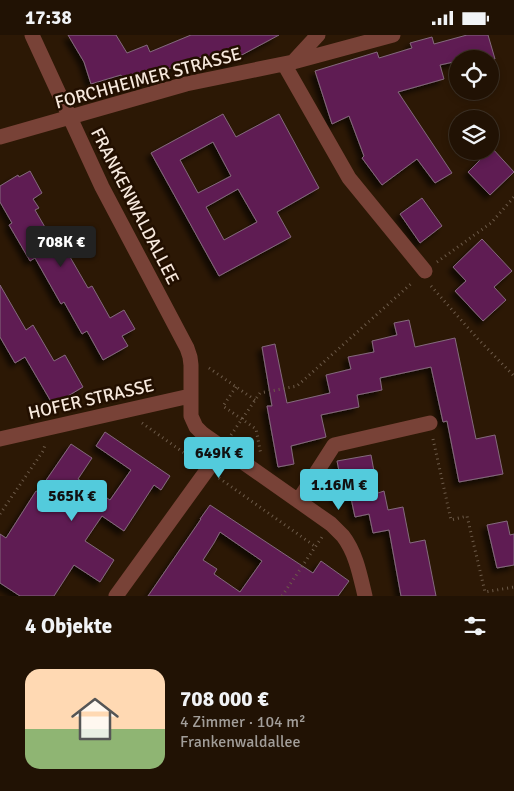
<!DOCTYPE html>
<html lang="de">
<meta charset="utf-8">
<style>
body{margin:0;font-family:Signika,sans-serif;background:#2d2013;color:#f1f3f6;height:100vh;display:flex;flex-direction:column;font-size:19px;white-space:nowrap}
*{box-sizing:border-box;margin:0}
p{font-size:16px;color:#a29e9a}
.icon{flex:none;width:28px;height:28px;fill:none;stroke:currentColor;stroke-width:2;stroke-linecap:round;stroke-linejoin:round}
.map{position:relative;height:561px;overflow:hidden}
.drawer{display:flex;flex-direction:column;background:#211204;flex:1}
.drawer>*{flex:none}
.controls{position:absolute;left:449px;top:15px;display:grid;gap:10px}
.controls a{display:grid;place-items:center;width:50px;height:50px;border-radius:50%;background:#211204;box-shadow:0 2px 8px #0003,0 0 0 1px #3e3226;font-size:25px}
.price{position:absolute;translate:-50% -42px;padding:0 11px;border-radius:5px;background:#53cbdc;color:#111;font-size:16px;line-height:32px;filter:drop-shadow(0 1px 2px #0008)}
.price::after{content:'';position:absolute;left:50%;top:30px;width:15px;height:11px;margin-left:-8px;background:inherit;clip-path:polygon(0 0,100% 0,50% 100%)}
.price.active{background:#222;color:#fff}
ul{padding:0;list-style:none}
li{display:flex;align-items:center;gap:15px;height:125px;padding:0 25px}
li+li{border-top:1px solid #3e3226}
li span{display:grid;place-items:center;flex:none;width:140px;height:100px;border-radius:15px;color:#555}
li>.icon{margin-inline-start:auto}
span .icon{width:60px;height:60px;fill:#fffc;stroke-width:1}
li b{font-size:21px}
h2{display:flex;justify-content:space-between;align-items:center;height:60px;padding:0 25px;font-size:21px}
.status{display:flex;justify-content:space-between;align-items:center;height:35px;padding:0 25px;background:#211204;direction:ltr}
.status svg{height:14px;fill:currentColor}
.map>svg:first-child{display:block}
.building{fill:#5e1f52;stroke:#84697d;fill-rule:evenodd;filter:url(#shadow)}
.lines{fill:none;stroke-linecap:round;stroke-linejoin:round}
.path{stroke:#6d5b4a;stroke-width:3;stroke-dasharray:1 4;stroke-linecap:butt}
.street{stroke:#784237;stroke-width:15}
.labels{text-anchor:middle;stroke-width:5;stroke-linejoin:round;paint-order:stroke}
.street-label{font-size:18px;fill:#f7e9dd;stroke:#220f00}
</style>
<div class="status"><b>17:38</b><svg viewBox="0 0 49 12"><path d="M0 12V9h3v3zM5 12V6h3v6zM10 12V3h3v9zM15 12V0h3v12zM26 1h20v11H26zM47 4h2v5h-2z"/></svg></div>
<div class="map">
<svg width="514" height="561" viewBox="0 0 514 561">
<defs>
<filter id="shadow"><feDropShadow dx="-4.5" dy="4.5" stdDeviation="2.5" flood-color="#0009"/></filter>
</defs>
<rect width="100%" height="100%" fill="#2c1805"/>
<path class="building" d="M68,0H116L127,18L147,10L150,17L191,0H279L225,29L220,20L209,26L206,20L197,24L196,23L126,51L121,40L91,49L84,27Z
M467,0H488L495,24H458V26L440,30L444,44L398,57L452,138L435,148L417,124L382,150L362,123L364,121L349,81L332,89L315,36L377,17L379,23L412,13L410,8L432,2L434,9Z
M223,79L236,102L279,79L319,153L277,177L291,202L219,241L151,118ZM213,107L231,141L198,158L180,125ZM238,154L257,187L224,205L206,172Z
M492,113L514,137L490,160L468,137L489,116H490Z
M30,136L42,158L33,164L39,173L35,175L60,218L66,215L88,253L92,251L110,283L124,275L135,294L122,301L128,311L103,325L87,296L82,299L64,267L61,269L35,223L30,226L9,190L12,188L0,167V151L18,140L19,142Z
M422,163L442,191L420,208L400,179Z
M482,204L512,236L494,252L506,265L483,286L455,256L466,246L453,232Z
M0,250L26,295L33,290L54,326L65,320L83,352L53,370L25,322L15,328L0,302Z
M409,285L415,312L455,303L476,404L495,400L503,439L459,447L447,386L443,387L431,332L380,343L382,355L357,360L359,372L321,380L326,402L291,411L294,429L278,432L267,371H272L262,312L275,309L287,368L330,358L326,340L351,334L348,322L374,317L372,306L397,300L394,288Z
M105,397L170,441L161,455L154,450L124,496L102,481L85,506L114,525L100,547L74,530L54,561H20L0,548V499L6,503L36,456L38,457L71,409L92,423L78,444L110,465L131,435L96,411Z
M371,420L378,458L384,456L388,475L403,472L410,508L425,505L436,561H401L389,495L373,498L369,479L355,482L351,463L336,466L333,447L341,446L337,426Z
M210,470L313,538L321,526L349,546L338,561H148L201,484H200ZM220,497L262,526L240,557L214,539L217,534L203,525L214,508Z
M507,486L510,500L514,499V530L497,533L487,490Z"/>
<g class="lines">
<path class="path" d="M437,227L491,188L514,162
M431,251L478,304L514,341
M209,333L255,365
M236,352L223,371L256,394L261,420
M142,388L194,425
M231,400L260,358L297,351L413,247
M433,404L451,485L467,481L485,557L514,552
M219,443L316,512
M0,479L43,416L45,410
M282,561L322,502"/>
<path class="street" d="M32,0L102,152L187,313L190,322L191,330V381L196,392L203,399L331,489C335,493 339,497 343,501C356,518 360,540 365,561
M293,27L318,0
M284,29L349,143L425,236
M0,102L186,49L293,27L393,0
M0,404L190,361
M298,466L334,410L430,388
M116,561L223,413"/>
</g>
<g class="labels">
<g class="street-label">
<text transform="translate(148 43) rotate(-15)" y="6">FORCHHEIMER STRASSE</text>
<text transform="translate(135 171) rotate(63)" y="6">FRANKENWALDALLEE</text>
<text transform="translate(91 364) rotate(-13)" y="6">HOFER STRASSE</text>
</g>
</g>
</svg>
<div class="controls">
<a><svg class="icon" aria-label="locate" viewBox="0 0 24 24"><circle cx="12" cy="12" r="6"/><path d="M12 2v4M12 18v4M2 12h4M18 12h4"/></svg></a>
<a><svg class="icon" aria-label="layers" viewBox="0 0 24 24"><path d="M12 4l9 5-9 5-9-5zM3 14l9 5 9-5"/></svg></a>
</div>
<b class="price active" style="left:61px;top:233px">708K €</b>
<b class="price" style="left:219px;top:444px">649K €</b>
<b class="price" style="left:339px;top:476px">1.16M €</b>
<b class="price" style="left:72px;top:487px">565K €</b>
</div>
<section class="drawer">
<h2>4 Objekte<svg class="icon" aria-label="filters" viewBox="0 0 24 24"><path d="M4 7h16M4 17h16"/><circle cx="9" cy="7" r="2"/><circle cx="15" cy="17" r="2"/></svg></h2>
<ul>
<li><span style="background:linear-gradient(#ffd9b3 60%,#8fb573 0)"><svg class="icon" aria-label="home" viewBox="0 0 24 24"><path d="M3 11l9-7 9 7M6 9v11h12V9"/></svg></span><div><b>708 000 €</b><p>4 Zimmer · 104 m²</p><p>Frankenwaldallee</p></div></li>
</ul>
</section>
